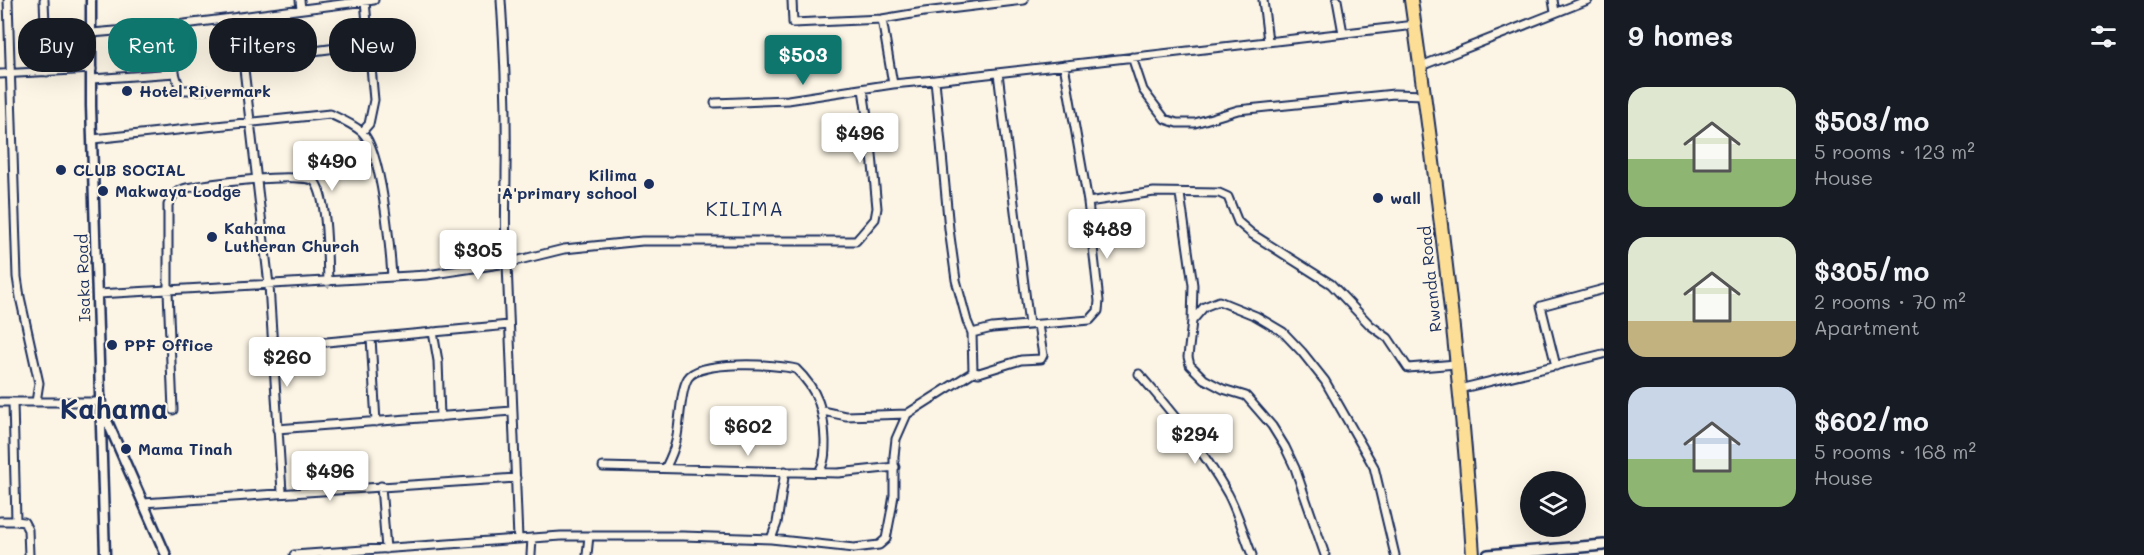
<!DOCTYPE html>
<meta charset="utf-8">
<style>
body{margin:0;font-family:Mali,sans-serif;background:#20242c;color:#f1f3f6;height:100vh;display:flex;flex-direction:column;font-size:22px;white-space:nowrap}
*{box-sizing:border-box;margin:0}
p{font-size:20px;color:#9ea1a6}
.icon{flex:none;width:33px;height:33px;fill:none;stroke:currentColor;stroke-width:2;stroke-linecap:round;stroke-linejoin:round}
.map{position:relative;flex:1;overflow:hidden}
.sheet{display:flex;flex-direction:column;background:#171b24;width:540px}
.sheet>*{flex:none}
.guide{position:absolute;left:18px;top:18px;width:570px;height:54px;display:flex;gap:12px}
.tools{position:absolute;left:1520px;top:471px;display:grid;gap:12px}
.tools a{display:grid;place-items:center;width:66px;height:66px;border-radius:50%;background:#171b24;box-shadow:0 6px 24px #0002;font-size:30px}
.price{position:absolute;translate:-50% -51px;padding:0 14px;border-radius:6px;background:#fff;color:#222;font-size:20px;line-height:39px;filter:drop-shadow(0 2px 3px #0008)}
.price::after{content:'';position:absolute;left:50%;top:36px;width:18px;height:14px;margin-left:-9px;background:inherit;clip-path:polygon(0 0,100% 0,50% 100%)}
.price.current{background:#0f766e;color:#fff}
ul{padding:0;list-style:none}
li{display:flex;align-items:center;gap:18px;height:150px;padding:0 24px}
li span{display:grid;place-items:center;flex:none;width:168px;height:120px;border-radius:18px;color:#555}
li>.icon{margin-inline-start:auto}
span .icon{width:72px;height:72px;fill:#fffc;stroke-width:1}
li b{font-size:26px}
h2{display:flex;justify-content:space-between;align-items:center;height:72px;padding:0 24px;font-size:26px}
.pill{padding:0 21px;border-radius:24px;background:#171b24;box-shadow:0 6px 24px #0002;font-size:21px;line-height:54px}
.pill.current{background:#0f766e;color:#fff}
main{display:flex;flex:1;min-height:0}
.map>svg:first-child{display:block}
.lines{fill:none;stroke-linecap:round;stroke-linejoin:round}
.minor-casing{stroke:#1b2f5e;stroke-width:11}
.tertiary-casing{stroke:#1b2f5e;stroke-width:13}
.secondary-casing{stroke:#1b2f5e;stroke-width:14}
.trunk-casing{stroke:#1b2f5e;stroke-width:16}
.minor{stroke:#fcf5e5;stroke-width:7}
.tertiary{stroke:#fcf5e5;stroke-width:8}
.secondary{stroke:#fcf5e5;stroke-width:9}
.trunk{stroke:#fcde96;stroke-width:12}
.poi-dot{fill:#1b2f5e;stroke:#fcf5e5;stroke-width:2}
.labels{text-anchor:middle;stroke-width:4.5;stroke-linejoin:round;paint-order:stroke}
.poi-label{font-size:16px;font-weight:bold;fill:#1b2f5e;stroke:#fcf5e5;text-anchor:start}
.street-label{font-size:16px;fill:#1b2f5e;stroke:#fcf5e5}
.quarter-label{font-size:20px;letter-spacing:1.5px;fill:#1b2f5e;stroke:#fcf5e5}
.town-label{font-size:28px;font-weight:bold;fill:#1b2f5e;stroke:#fcf5e5}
</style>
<main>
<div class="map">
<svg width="1604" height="555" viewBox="0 0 1604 555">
<rect width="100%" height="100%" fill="#fcf5e5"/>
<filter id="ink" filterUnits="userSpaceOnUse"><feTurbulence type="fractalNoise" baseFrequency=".0167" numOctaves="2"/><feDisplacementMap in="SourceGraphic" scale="12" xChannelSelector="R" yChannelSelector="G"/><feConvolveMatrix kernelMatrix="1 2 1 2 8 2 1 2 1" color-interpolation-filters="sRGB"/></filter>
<g filter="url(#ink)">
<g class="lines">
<g class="minor-casing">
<path id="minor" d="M8,0L17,277L20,297L39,383L36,402
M44,0L47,72
M300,0L301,9
M501,0C505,57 507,114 506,171C506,202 504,232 507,263L518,539
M792,0L793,23L882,19L893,84L935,80L949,229L956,280L967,321L972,333L973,372
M1263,0L1268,41
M1337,0L1343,33
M1553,0L1555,12
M238,17L269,285L282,492
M882,19L924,12L1024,0
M173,26L175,73L180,90H205
M92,33L161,27L374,0
M1132,57L1143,90L1165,119L1177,123H1195L1238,110L1394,94L1425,95
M243,60L368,44
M1421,66L1588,0
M998,73L1029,325
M0,74L92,69
M92,79L175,73
M935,80L1415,25
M715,103L788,100L893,84
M362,132L369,124L374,100L365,1
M93,139L330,114C341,119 353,124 362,132C382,151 390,248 392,276
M1180,194L1193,285L1192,321L1188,357L1190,365L1204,379L1223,389L1246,396L1272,426L1285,447L1295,468L1325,555
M1088,202L1154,192L1219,193L1228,197L1238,222L1252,234L1331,284L1370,325L1388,338L1408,368L1456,364
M98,294L427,275L507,263L564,249L642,241H856L875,219L877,208L871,144L863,89
M1192,321L1204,307L1219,301L1256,316L1283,332L1302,352L1325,381L1374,467L1395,555
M433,332L438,361L440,417
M972,333L992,328L1090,320L1098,311L1099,301L1088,202L1064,65
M371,338L376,422
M273,347L509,325
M1556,366L1541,306L1604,289
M1139,374C1172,412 1203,450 1228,494C1238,513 1244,535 1252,555
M1459,389L1603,354
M0,402H102
M13,402L16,521
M173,410L168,291V205C171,198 175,191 183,189C199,184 307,171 315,182C328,200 327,258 328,282
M823,411L846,416L907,414
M277,429L512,411
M603,467L838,473L895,467
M666,467C670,459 674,450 676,441C680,425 680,390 688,378C699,360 776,364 796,369C818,390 824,411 825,441C825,453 825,462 819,472
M381,486L386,549
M143,503L516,478
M0,521H16L24,522L28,530L29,555
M771,539L777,523L785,471
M294,555L561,536H683L771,539L854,548L879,545L886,539L891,513L894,495V456L896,439L907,414L973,372L979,373L1021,360L1041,359L1043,355L1038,325
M531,555L532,538
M587,555L589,536"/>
</g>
<g class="tertiary-casing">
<path id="tertiary" d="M91,0V106L105,555
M104,414L166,555"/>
</g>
<g class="secondary-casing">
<path id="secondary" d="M1488,555L1604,545"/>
</g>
<g class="trunk-casing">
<path id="trunk" d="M1411,0C1437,184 1461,369 1473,555"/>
</g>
<use href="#minor" class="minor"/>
<use href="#tertiary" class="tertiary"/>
<use href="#secondary" class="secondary"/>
<use href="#trunk" class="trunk"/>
</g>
</g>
<g class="poi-dot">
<circle cx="127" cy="91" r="6"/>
<circle cx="61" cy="170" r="6"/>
<circle cx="649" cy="184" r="6"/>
<circle cx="103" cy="191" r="6"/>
<circle cx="1378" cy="198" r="6"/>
<circle cx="212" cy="237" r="6"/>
<circle cx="112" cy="345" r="6"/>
<circle cx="126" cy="449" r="6"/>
</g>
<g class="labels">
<g class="poi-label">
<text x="139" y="97">Hotel Rivermark</text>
<text x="73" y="176">CLUB SOCIAL</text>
<text x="637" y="181" text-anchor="end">Kilima<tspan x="637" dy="18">'A'primary school</tspan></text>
<text x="115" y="197">Makwaya Lodge</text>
<text x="1390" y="204">wall</text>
<text x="224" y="234">Kahama<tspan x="224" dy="18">Lutheran Church</tspan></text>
<text x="124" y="351">PPF Office</text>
<text x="138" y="455">Mama Tinah</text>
</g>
<g class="street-label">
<text transform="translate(83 278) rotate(-92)" y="6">Isaka Road</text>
<text transform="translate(1430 279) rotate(-96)" y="6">Rwanda Road</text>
</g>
<g class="quarter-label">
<text x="745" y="216">KILIMA</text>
</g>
<g class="town-label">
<text x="114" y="419">Kahama</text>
</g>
</g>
</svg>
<div class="tools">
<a><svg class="icon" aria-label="layers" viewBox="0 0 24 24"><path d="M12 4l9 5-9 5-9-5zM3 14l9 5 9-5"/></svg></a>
</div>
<b class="price current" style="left:803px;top:86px">$503</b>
<b class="price" style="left:860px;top:164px">$496</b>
<b class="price" style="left:332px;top:192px">$490</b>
<b class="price" style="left:1107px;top:260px">$489</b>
<b class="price" style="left:478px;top:281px">$305</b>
<b class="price" style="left:287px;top:388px">$260</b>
<b class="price" style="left:748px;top:457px">$602</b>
<b class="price" style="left:1195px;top:465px">$294</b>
<b class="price" style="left:330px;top:502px">$496</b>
<div class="guide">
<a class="pill">Buy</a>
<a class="pill current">Rent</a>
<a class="pill">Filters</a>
<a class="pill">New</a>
</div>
</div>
<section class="sheet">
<h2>9 homes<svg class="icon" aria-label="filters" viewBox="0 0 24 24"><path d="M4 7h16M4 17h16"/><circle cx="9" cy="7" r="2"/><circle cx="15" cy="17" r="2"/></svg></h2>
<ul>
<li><span style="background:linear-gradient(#dfe7d0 60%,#8fb573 0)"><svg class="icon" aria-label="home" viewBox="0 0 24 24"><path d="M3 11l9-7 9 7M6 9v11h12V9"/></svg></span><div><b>$503/mo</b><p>5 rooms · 123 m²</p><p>House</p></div></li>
<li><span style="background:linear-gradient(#dfe7d0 70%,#c2b280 0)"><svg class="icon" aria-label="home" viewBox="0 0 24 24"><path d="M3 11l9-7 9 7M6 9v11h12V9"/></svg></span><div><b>$305/mo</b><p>2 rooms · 70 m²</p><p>Apartment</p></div></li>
<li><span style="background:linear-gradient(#c9d6e8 60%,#8fb573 0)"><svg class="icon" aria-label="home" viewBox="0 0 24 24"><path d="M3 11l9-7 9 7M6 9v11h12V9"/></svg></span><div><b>$602/mo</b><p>5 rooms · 168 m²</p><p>House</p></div></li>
</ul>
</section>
</main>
